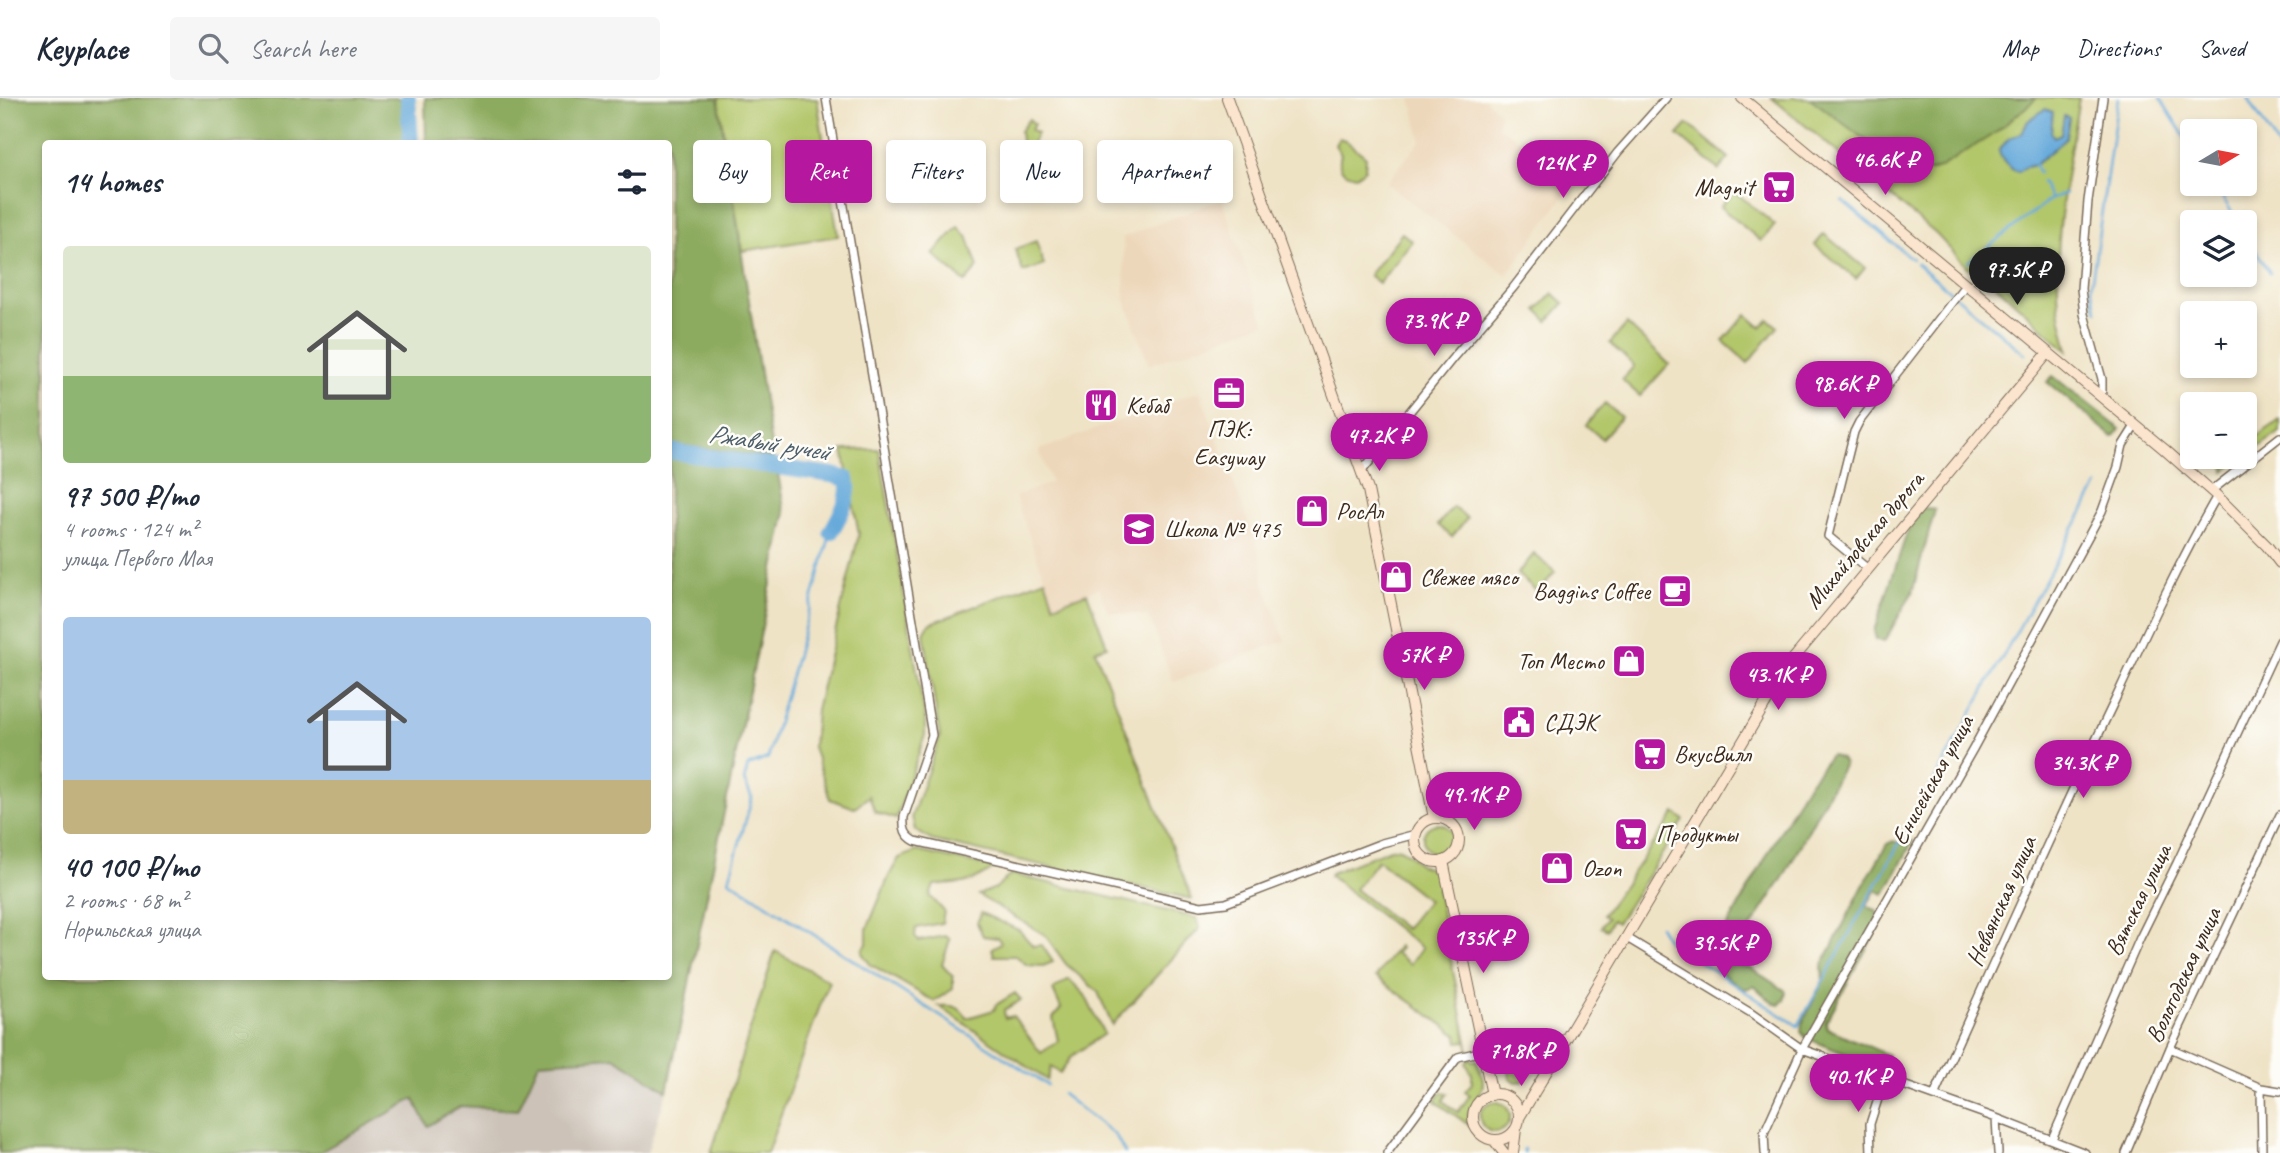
<!DOCTYPE html>
<meta charset="utf-8">
<style>
body{margin:0;font-family:Caveat,sans-serif;background:#f6f6f7;color:#1f2937;height:100vh;display:flex;flex-direction:column;font-size:26px;white-space:nowrap}
*{box-sizing:border-box;margin:0}
p{font-size:23px;color:#747a83}
.icon{flex:none;width:38px;height:38px;fill:none;stroke:currentColor;stroke-width:2;stroke-linecap:round;stroke-linejoin:round}
.map{position:relative;flex:1;overflow:hidden}
.panel{position:absolute;left:42px;top:42px;width:630px;height:840px;display:flex;flex-direction:column;background:#fff;border-radius:7px;box-shadow:0 4px 10px #0003}
.panel>*{flex:none}
.guide{position:absolute;left:693px;top:42px;width:665px;height:63px;display:flex;gap:14px}
.needle{width:46px;rotate:80deg}
.tools{position:absolute;left:2180px;top:21px;display:grid;gap:14px}
.tools a{display:grid;place-items:center;width:77px;height:77px;border-radius:7px;background:#fff;box-shadow:0 4px 10px #0003;font-size:35px}
.price{position:absolute;translate:-50% -60px;padding:0 16px;border-radius:24px;background:#b5179e;color:#fff;font-size:23px;line-height:46px;filter:drop-shadow(0 2px 4px #0008)}
.price::after{content:'';position:absolute;left:50%;top:42px;width:21px;height:16px;margin-left:-10px;background:inherit;clip-path:polygon(0 0,100% 0,50% 100%)}
.price.on{background:#222;color:#fff}
ul{padding:0;list-style:none}
li{display:grid;align-content:center;gap:14px;height:371px;padding:0 21px}
li span{display:grid;place-items:center;height:217px;border-radius:7px;color:#555}
li>.icon{margin-inline-start:auto}
span .icon{width:126px;height:126px;fill:#fffc;stroke-width:1}
li b{font-size:30px}
h2{display:flex;justify-content:space-between;align-items:center;height:84px;padding:0 21px;font-size:30px}
.chip{padding:0 24px;border-radius:7px;background:#fff;box-shadow:0 4px 10px #0003;font-size:24px;line-height:63px}
.chip.on{background:#b5179e;color:#fff}
header{display:flex;align-items:center;gap:42px;box-sizing:border-box;height:98px;padding:0 35px;background:#fff;border-bottom:2px solid #e0e1e3}
header strong{font-size:33px}
nav{display:flex;gap:38px;margin-inline-start:auto;font-size:24px}
.search{width:490px;height:63px;background:#f6f6f7;display:flex;align-items:center;gap:18px;box-sizing:border-box;padding:0 24px;border-radius:7px;color:#747a83;font-size:26px}
.map>svg:first-child{display:block}
.built{fill:#edd7ba}
.industrial{fill:#ccc2b8}
.green{fill:#b2c66a;stroke:#767844;stroke-width:2;fill-rule:evenodd}
.forest{fill:#8dab5e;stroke:#646a3e;stroke-width:2}
.water{fill:#65a9da;stroke:#506a7c;stroke-width:2}
.lines{fill:none;stroke-linecap:round;stroke-linejoin:round}
.stream{stroke:#65a9da;stroke-width:2.5}
.river{stroke:#65a9da;stroke-width:16}
.street-casing{stroke:#7a6b59;stroke-width:10}
.secondary-casing{stroke:#7a6b59;stroke-width:12}
.street{stroke:#fff;stroke-width:7}
.secondary{stroke:#fce5cf;stroke-width:10}
.labels{text-anchor:middle;stroke-width:5;stroke-linejoin:round;paint-order:stroke}
.poi-label{font-size:24px;fill:#3b2a1e;stroke:#fdfcf7;text-anchor:start}
.street-label{font-size:24px;fill:#3b2a1e;stroke:#fdfcf7}
.water-label{font-size:26px;font-style:italic;fill:#4c5d69;stroke:#fdfcf7}
</style>
<header>
<strong>Keyplace</strong>
<div class="search"><svg class="icon" aria-label="search" viewBox="0 0 24 24"><circle cx="10" cy="10" r="6"/><path d="M15 15l6 6"/></svg>Search here</div>
<nav><a>Map</a><a>Directions</a><a>Saved</a></nav>
</header>
<div class="map">
<svg width="2280" height="1055" viewBox="0 0 2280 1055">
<rect width="100%" height="100%" fill="#fdfcf7"/>
<filter id="ink" filterUnits="userSpaceOnUse"><feTurbulence type="fractalNoise" baseFrequency=".0143" numOctaves="2"/><feDisplacementMap in="SourceGraphic" scale="14" xChannelSelector="R" yChannelSelector="G"/><feConvolveMatrix kernelMatrix="1 2 1 2 8 2 1 2 1" color-interpolation-filters="sRGB"/></filter>
<filter id="wash" filterUnits="userSpaceOnUse"><feTurbulence type="fractalNoise" baseFrequency=".00686" numOctaves="4" result="noise"/><feDisplacementMap in="SourceGraphic" scale="28" xChannelSelector="R" yChannelSelector="G"/><feGaussianBlur stdDeviation="1.57" result="paint"/><feColorMatrix in="noise" values="0 0 0 0 0 0 0 0 0 0 0 0 0 0 0 0 0 1.4 0 .05"/><feComposite in="paint" operator="in"/></filter>
<g filter="url(#wash)">
<rect width="100%" height="100%" fill="#efe3c6"/>
<path class="built" d="M1411,0H1484L1500,15L1498,28L1577,80L1507,177L1386,85L1421,42Z
M1222,101L1265,225L1149,267L1125,202L1123,139Z
M1200,293L1263,465V481L1285,543L1173,584L1149,518L1108,514L1099,490L1054,507L1015,398L1051,385L1039,352Z"/>
<path class="industrial" d="M614,959L667,993L647,1055H318L415,1001L428,1028L461,1008L518,1012L539,964Z"/>
<path class="green" d="M718,0H817L838,138L742,153Z
M1772,0H2079C2068,68 2053,141 2059,210C2061,224 2065,239 2068,253L1986,178L1967,169L1936,136Z
M1029,21L1034,26L1031,32L1037,35L1028,53H1022L1020,33Z
M1688,26L1729,60L1719,72L1678,37Z
M1339,40L1345,42L1366,59L1365,71L1356,78C1341,75 1337,69 1341,56L1335,47Z
M1734,93L1775,127L1761,143L1720,109Z
M958,129L967,138L978,169L965,184L933,156Z
M1402,135L1412,143L1379,185L1369,177Z
M1824,136L1865,170L1856,181L1815,147Z
M1036,143L1044,167L1023,174L1015,151Z
M1553,195L1564,205L1548,223L1537,212Z
M1746,216L1761,229L1768,221L1778,229L1748,265L1723,243Z
M1627,226L1669,266L1640,298L1622,282L1634,268L1610,245Z
M1605,305L1621,319L1602,341L1586,327Z
M2280,322V334L2225,373L2224,363L2229,359H2245V347Z
M879,351L925,620V637L896,721L875,714L869,698L855,710L830,701L813,649L816,612L859,436L843,352Z
M1453,409L1467,420L1452,439L1438,427Z
M1534,456L1555,474L1538,494L1517,476Z
M1045,481L1054,507L1087,495L1107,548L1095,552L1192,801L931,742L915,732L912,718L940,639L924,535L929,526Z
M1675,715L1684,722L1617,825L1612,822L1607,832L1601,829L1607,820L1603,817Z
M1423 741a15 15 0 1 1 30 0a15 15 0 1 1-30 0Z
M1398,750L1409,756L1420,767L1437,774L1442,789L1437,791L1469,954L1467,943L1458,944L1457,937L1376,879L1398,848L1400,850L1396,855L1410,866L1422,850L1330,778L1331,775L1390,751ZM1378,762L1428,802L1405,831L1355,791Z
M917,753L995,770C969,787 964,786 934,787L930,798L944,813L942,825L916,830L915,838L919,843L945,838L950,841L942,867L953,879V891L934,903L870,866L862,855L863,850L867,846V831L889,778L899,760Z
M1011,776L1197,820L1200,830L1112,927L1098,894L1066,866L1045,837L978,797L996,790Z
M981,815L1019,832L1033,848L1042,847L1053,864L1043,868L1027,867L1016,858H994L992,850L1001,845L998,840L983,838L977,825Z
M775,853L829,883L767,1055H711Z
M1069,881L1085,897L1104,936L1072,958L1060,975L1051,969L1047,982L939,908C954,907 959,908 967,920L994,912L996,907L1015,895L1021,902L1004,912L1005,920L1013,918L1041,955L1058,943L1053,920L1061,910L1053,892Z
M1521,950L1537,961L1524,983L1516,984L1510,981L1507,951Z
M1471,959L1472,963L1477,962C1478,970 1483,976 1483,984C1483,1001 1464,1008 1469,1027L1435,1003L1442,994L1448,995L1443,1003L1458,1014L1470,997L1465,993L1472,985V976L1466,965Z
M1480 1019a15 15 0 1 1 30 0a15 15 0 1 1-30 0Z"/>
<path class="forest" d="M0,0H403L405,45L46,46V878H668L669,359L778,375L785,417L667,993L614,959L539,964L518,1012L461,1008L428,1028L414,1001L318,1055H0Z
M425,0H718L773,360L669,346L668,46L426,45Z
M1810,0H2037L1995,35L1939,70L1914,79Z
M2053,278L2120,331L2113,339L2047,284Z
M1926,410L1935,412L1912,495L1884,544L1876,541L1874,533L1907,435L1921,411Z
M1830,657L1841,661L1844,666L1784,778L1735,854L1726,856L1720,849L1724,834L1802,695Z
M1908,742L1913,743L1887,792L1883,796L1876,792L1866,808L1878,813L1875,835L1826,924L1827,930L1888,957L1883,971L1806,940L1801,934L1802,926L1823,883L1822,868L1862,790L1887,746L1893,743L1904,746Z
M1718,863L1750,870L1786,893L1784,902L1779,907L1773,905L1754,888L1746,891L1740,889L1715,870Z"/>
<path class="water" d="M2045,11L2053,14L2051,35L2054,39L2061,36L2064,18L2069,20L2066,40L2035,67L2026,69L2018,74C2009,71 2000,62 1999,52L2009,40L2022,35L2028,23Z"/>
<g class="lines">
<path class="stream" d="M2160,0L2193,52
M2248,0L2280,52
M2035,67L2039,75
M2214,86L2238,124
M2052,101L2065,95
M1843,103L1912,161
M2245,135L2270,175
M1968,164L2051,101L2042,84
M1916,165L2025,256
M2097,213L2091,189L2118,0
M831,434L768,660L748,668L744,683L752,700L729,782L1047,987
M1659,828L1668,843L1798,928L2098,387
M1062,996L1116,1038L1125,1055
M1524,1055V1051"/>
<path class="river" d="M408,0L411,46
M668,353L832,377L847,381C852,400 839,418 831,434"/>
</g>
</g>
<g filter="url(#ink)">
<g class="lines">
<g class="street-casing">
<path id="street" d="M826,0L932,637L904,719C903,731 905,737 915,743L1201,808L1226,805L1382,745L1416,736
M2098,297L2102,293V281L2084,216L2081,191L2088,103L2103,0
M1362,373L1452,261L1513,190L1618,54L1666,0
M2211,393L2280,339
M1868,471L1828,438L1854,334L1859,324L1966,186
M1627,840L1751,915L1802,951L1996,1020L2085,1055
M2170,950L2261,990L2280,993
M2261,990L2262,1055
M1934,998C1993,866 2052,733 2115,602C2147,533 2179,464 2217,398
M1996,1020L1998,1055
M2052,1041L2140,840L2177,765L2280,543
M1387,1055L1458,959L1483,953
M1765,1055L1764,1035L1802,951L1973,651L2102,413L2118,369L2123,347L2135,328
M1871,1055L1870,1026L1884,982
M2126,1055L2170,950L2280,717"/>
</g>
<g class="secondary-casing">
<path id="secondary" d="M1227,0L1368,392L1434,720
M1742,0L2164,351L2217,398L2267,448L2280,465
M1415 742a22 22 0 1 1 44 0a22 22 0 1 1-44 0Z
M1443,763L1492,997
M1473 1019a23 23 0 1 1 46 0a23 23 0 1 1-46 0Z
M1519,1020L1789,566L2048,255
M1494,1042L1504,1055
M1513,1055L1516,1031"/>
</g>
<use href="#street" class="street"/>
<use href="#secondary" class="secondary"/>
</g>
</g>
<defs>
<g id="supermarket-square" transform="scale(1.75)"><rect x="-9" y="-9" width="18" height="18" rx="4" fill="#b5179e" stroke="#fdfcf7"/><path d="M-6-5.5h2.5l.6 2H6L4.5 2H-2.5L-4.4-4H-6ZM-1.5 3.2a1.3 1.3 0 1 0 .1 0ZM3 3.2a1.3 1.3 0 1 0 .1 0Z" fill="#fff"/></g>
<g id="office-square" transform="scale(1.75)"><rect x="-9" y="-9" width="18" height="18" rx="4" fill="#b5179e" stroke="#fdfcf7"/><path d="M-6-3h4V-5.5h4V-3h4V5H-6ZM-1-4.5V-3h2v-1.5ZM-6 0V1H6V0Z" fill="#fff"/></g>
<g id="restaurant-square" transform="scale(1.75)"><rect x="-9" y="-9" width="18" height="18" rx="4" fill="#b5179e" stroke="#fdfcf7"/><path d="M-5-6h1v4h1v-4h1v4h1v-4h1v5L-1.5 .5V6h-2V.5L-5-1ZM5-6V6H3V1.5H1.5Q1.5-4 5-6Z" fill="#fff"/></g>
<g id="shop-square" transform="scale(1.75)"><rect x="-9" y="-9" width="18" height="18" rx="4" fill="#b5179e" stroke="#fdfcf7"/><path d="M-5-2.5h2.3a2.7 3.5 0 0 1 5.4 0H5L5.5 6h-11ZM-1.5-2.5h3a1.5 2.3 0 0 0-3 0Z" fill="#fff"/></g>
<g id="school-square" transform="scale(1.75)"><rect x="-9" y="-9" width="18" height="18" rx="4" fill="#b5179e" stroke="#fdfcf7"/><path d="M0-5L7-2L0 1L-7-2ZM-4 1L0 2.5L4 1V4Q0 6-4 4Z" fill="#fff"/></g>
<g id="cafe-square" transform="scale(1.75)"><rect x="-9" y="-9" width="18" height="18" rx="4" fill="#b5179e" stroke="#fdfcf7"/><path d="M-5.5-4.5H6V0H3Q3 3.5 0 3.5H-2.5Q-5.5 3.5-5.5 0ZM3-3.2v2h1.7v-2ZM-6 4.5H4V6H-6Z" fill="#fff"/></g>
<g id="civic-square" transform="scale(1.75)"><rect x="-9" y="-9" width="18" height="18" rx="4" fill="#b5179e" stroke="#fdfcf7"/><path d="M-.6-6.5H3V-4.5H.6V-3L4-1V1h2V6H-6V1h2V-1L-.6-3ZM-1.2 2.5V6h2.4V2.5Z" fill="#fff"/></g>
</defs>
<g fill-rule="evenodd">
<use href="#supermarket-square" x="1779" y="89"/>
<use href="#office-square" x="1229" y="295"/>
<use href="#restaurant-square" x="1101" y="307"/>
<use href="#shop-square" x="1312" y="413"/>
<use href="#school-square" x="1139" y="431"/>
<use href="#shop-square" x="1396" y="479"/>
<use href="#cafe-square" x="1675" y="493"/>
<use href="#shop-square" x="1629" y="563"/>
<use href="#civic-square" x="1519" y="624"/>
<use href="#supermarket-square" x="1650" y="656"/>
<use href="#supermarket-square" x="1631" y="736"/>
<use href="#shop-square" x="1557" y="770"/>
</g>
<g class="labels">
<g class="poi-label">
<text x="1754" y="97" text-anchor="end">Magnit</text>
<text x="1126" y="315">Кебаб</text>
<text x="1229" y="339" text-anchor="middle">ПЭК:<tspan x="1229" dy="28">Easyway</tspan></text>
<text x="1336" y="421">РосАл</text>
<text x="1164" y="439">Школа № 475</text>
<text x="1420" y="487">Свежее мясо</text>
<text x="1650" y="501" text-anchor="end">Baggins Coffee</text>
<text x="1604" y="571" text-anchor="end">Топ Место</text>
<text x="1544" y="632">СДЭК</text>
<text x="1674" y="664">ВкусВилл</text>
<text x="1656" y="744">Продукты</text>
<text x="1582" y="778">Ozon</text>
</g>
<g class="street-label">
<text transform="translate(1864 442) rotate(-50)" y="8">Михайловская дорога</text>
<text transform="translate(1932 682) rotate(-61)" y="8">Енисейская улица</text>
<text transform="translate(2138 802) rotate(-64)" y="8">Вятская улица</text>
<text transform="translate(2001 803) rotate(-66)" y="8">Невьянская улица</text>
<text transform="translate(2183 877) rotate(-65)" y="8">Вологодская улица</text>
</g>
<g class="water-label">
<text transform="translate(769 344) rotate(9)" y="9">Ржавый ручей</text>
</g>
</g>
</svg>
<div class="tools">
<a><svg class="needle" viewBox="-14 -14 28 28"><path d="M0-13l5 13h-10z" fill="#e53935"/><path d="M0 13l5-13h-10z" fill="#747a83"/></svg></a>
<a><svg class="icon" aria-label="layers" viewBox="0 0 24 24"><path d="M12 4l9 5-9 5-9-5zM3 14l9 5 9-5"/></svg></a>
<a>+</a>
<a>−</a>
</div>
<b class="price" style="left:1885px;top:99px">46.6K ₽</b>
<b class="price" style="left:1563px;top:102px">124K ₽</b>
<b class="price on" style="left:2017px;top:209px">97.5K ₽</b>
<b class="price" style="left:1434px;top:260px">73.9K ₽</b>
<b class="price" style="left:1844px;top:323px">98.6K ₽</b>
<b class="price" style="left:1379px;top:375px">47.2K ₽</b>
<b class="price" style="left:1424px;top:594px">57K ₽</b>
<b class="price" style="left:1778px;top:614px">43.1K ₽</b>
<b class="price" style="left:2083px;top:702px">34.3K ₽</b>
<b class="price" style="left:1474px;top:734px">49.1K ₽</b>
<b class="price" style="left:1483px;top:877px">135K ₽</b>
<b class="price" style="left:1724px;top:882px">39.5K ₽</b>
<b class="price" style="left:1521px;top:990px">71.8K ₽</b>
<b class="price" style="left:1858px;top:1016px">40.1K ₽</b>
<div class="guide">
<a class="chip">Buy</a>
<a class="chip on">Rent</a>
<a class="chip">Filters</a>
<a class="chip">New</a>
<a class="chip">Apartment</a>
</div>
<section class="panel">
<h2>14 homes<svg class="icon" aria-label="filters" viewBox="0 0 24 24"><path d="M4 7h16M4 17h16"/><circle cx="9" cy="7" r="2"/><circle cx="15" cy="17" r="2"/></svg></h2>
<ul>
<li><span style="background:linear-gradient(#dfe7d0 60%,#8fb573 0)"><svg class="icon" aria-label="home" viewBox="0 0 24 24"><path d="M3 11l9-7 9 7M6 9v11h12V9"/></svg></span><div><b>97 500 ₽/mo</b><p>4 rooms · 124 m²</p><p>улица Первого Мая</p></div></li>
<li><span style="background:linear-gradient(#a9c7e8 75%,#c2b280 0)"><svg class="icon" aria-label="home" viewBox="0 0 24 24"><path d="M3 11l9-7 9 7M6 9v11h12V9"/></svg></span><div><b>40 100 ₽/mo</b><p>2 rooms · 68 m²</p><p>Норильская улица</p></div></li>
</ul>
</section>
</div>
